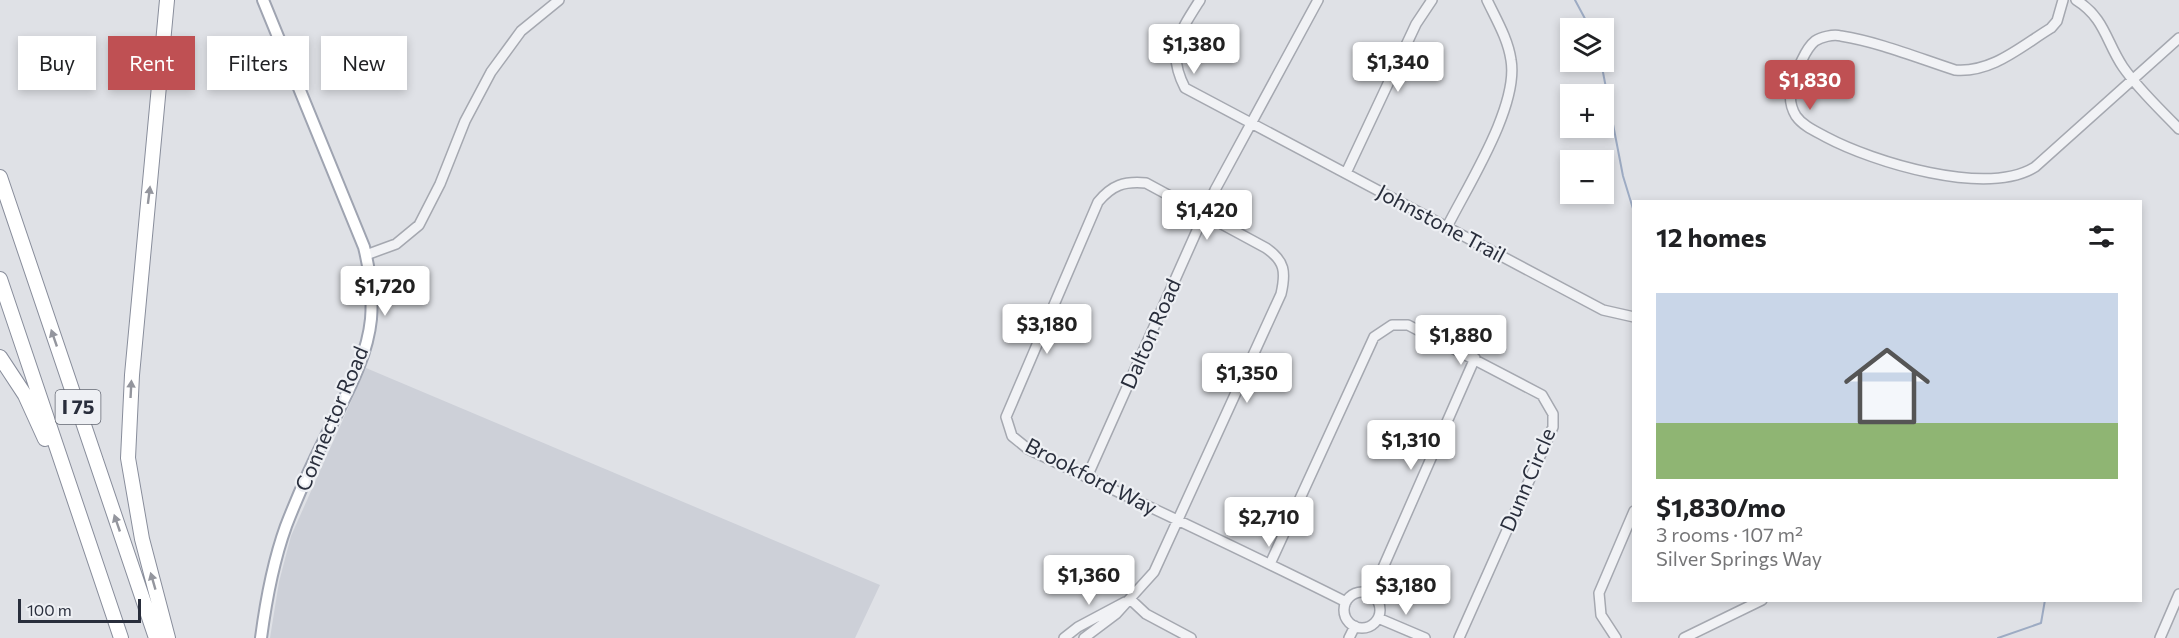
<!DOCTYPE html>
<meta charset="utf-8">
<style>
body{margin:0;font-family:Commissioner,sans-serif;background:#f6f6f6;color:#202124;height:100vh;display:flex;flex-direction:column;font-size:22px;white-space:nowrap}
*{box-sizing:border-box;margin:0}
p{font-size:20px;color:#757577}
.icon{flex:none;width:33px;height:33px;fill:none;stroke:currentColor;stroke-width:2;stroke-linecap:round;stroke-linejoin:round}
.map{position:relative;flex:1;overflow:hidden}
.details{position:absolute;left:1632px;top:200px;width:510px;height:402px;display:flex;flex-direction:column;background:#fff;border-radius:0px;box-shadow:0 3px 9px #0003}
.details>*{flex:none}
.guide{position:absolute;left:18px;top:36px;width:570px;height:54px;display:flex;gap:12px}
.tools{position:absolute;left:1560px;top:18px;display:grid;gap:12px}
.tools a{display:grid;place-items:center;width:54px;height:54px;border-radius:0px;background:#fff;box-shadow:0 3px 9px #0003;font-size:30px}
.scale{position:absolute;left:18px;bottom:15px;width:123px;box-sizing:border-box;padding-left:6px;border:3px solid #292e3c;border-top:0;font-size:16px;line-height:21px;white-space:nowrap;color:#292e3c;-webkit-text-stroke:4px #eef0f4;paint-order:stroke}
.price{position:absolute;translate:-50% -51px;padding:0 14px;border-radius:6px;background:#fff;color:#222;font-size:20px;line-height:39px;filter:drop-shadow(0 2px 3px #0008)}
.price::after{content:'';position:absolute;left:50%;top:36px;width:18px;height:14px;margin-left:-9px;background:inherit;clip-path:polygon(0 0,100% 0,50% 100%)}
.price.active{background:#bf5053;color:#fff}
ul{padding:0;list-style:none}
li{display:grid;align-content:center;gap:12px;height:318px;padding:0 24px}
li+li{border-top:2px solid #e0e0e0}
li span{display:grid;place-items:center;height:186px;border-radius:0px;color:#555}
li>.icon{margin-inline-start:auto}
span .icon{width:108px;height:108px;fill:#fffc;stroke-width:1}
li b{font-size:26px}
h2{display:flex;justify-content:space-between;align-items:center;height:72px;padding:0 24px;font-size:26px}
.tag{padding:0 21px;border-radius:0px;background:#fff;box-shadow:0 3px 9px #0003;font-size:21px;line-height:54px}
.tag.active{background:#bf5053;color:#fff}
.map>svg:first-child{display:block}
.built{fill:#cdd0d8}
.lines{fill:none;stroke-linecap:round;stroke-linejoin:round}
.stream{stroke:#9dabc3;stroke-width:2}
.minor-casing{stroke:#a5a8b0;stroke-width:12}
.major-casing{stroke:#9fa4b1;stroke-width:14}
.highway-casing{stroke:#888d9b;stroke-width:16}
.minor{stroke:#f1f2f5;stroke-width:9}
.major{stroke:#fff;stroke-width:10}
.highway{stroke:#fff;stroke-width:14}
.oneway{fill:#94969e}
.labels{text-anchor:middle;stroke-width:4.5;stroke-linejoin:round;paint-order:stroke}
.shield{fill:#eef0f4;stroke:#646873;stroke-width:1.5}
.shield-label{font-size:20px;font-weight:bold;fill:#292e3c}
.street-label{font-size:21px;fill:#292e3c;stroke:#eef0f4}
</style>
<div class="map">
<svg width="2179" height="638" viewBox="0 0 2179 638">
<rect width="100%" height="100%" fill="#dfe1e6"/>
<path class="built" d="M366,368L880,585L855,638H270L279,582L291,536Z"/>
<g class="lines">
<path class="stream" d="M1575,0L1590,28
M1601,62L1623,176L1634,212
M1998,638L2041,623L2045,600"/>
<g class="minor-casing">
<path id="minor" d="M1200,0C1179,33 1166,51 1185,88L1603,310L1634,317
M2063,0L2057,21L2051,28C2020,47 1992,73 1955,70C1918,58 1879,42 1841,36C1833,34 1821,37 1815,41C1806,48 1803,59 1798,68C1791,84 1786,100 1796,116C1803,126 1815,131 1826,137C1873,162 1986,197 2035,167L2179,38
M2076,0C2105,18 2106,42 2123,67C2139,90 2160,109 2179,129
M1346,173L1416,24L1432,0
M1447,227C1468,185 1519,106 1511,60C1508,39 1496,19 1487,0
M366,255L396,244L419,225L440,184L465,121L491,72L521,31L559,0
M1087,477L1215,190L1318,0
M1270,564L1374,337L1392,325H1408L1542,395L1553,414V427L1459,638
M1344 610a18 18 0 1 1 36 0a18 18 0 1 1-36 0Z
M1371,595L1475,358
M1130,599L1146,614L1191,638
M1378,618L1425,638
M1064,638L1078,627L1125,602
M1084,638L1116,614L1154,572L1281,294C1286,272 1285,261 1266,248L1146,183C1124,181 1112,185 1098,202L1006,417L1012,436L1028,449C1134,500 1241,549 1346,602
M1349,638L1355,626
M1616,638L1601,615L1599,593L1634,511
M1684,638L1762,600
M2160,638L2179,594"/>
</g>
<g class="major-casing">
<path id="major" d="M261,638C266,600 273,562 286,526C298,495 312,464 327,434C344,398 367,360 371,319C373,294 370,271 364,247L263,0"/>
</g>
<g class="highway-casing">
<path id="highway" d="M167,0L132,375L128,458L142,539L168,638
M0,177L156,638
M0,279L121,638
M0,357L25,395L45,439"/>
</g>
<use href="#minor" class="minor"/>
<use href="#major" class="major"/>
<use href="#highway" class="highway"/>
</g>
<defs><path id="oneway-solid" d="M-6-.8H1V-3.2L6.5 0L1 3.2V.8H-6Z" transform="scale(1.5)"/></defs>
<g class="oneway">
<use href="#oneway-solid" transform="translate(149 195) rotate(-83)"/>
<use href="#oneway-solid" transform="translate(54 338) rotate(-109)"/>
<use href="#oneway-solid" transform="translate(131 389) rotate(-87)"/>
<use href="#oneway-solid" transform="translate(117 523) rotate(-109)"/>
<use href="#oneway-solid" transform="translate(153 581) rotate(-106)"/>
</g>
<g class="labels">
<rect class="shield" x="55.5" y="390" width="45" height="34" rx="4.5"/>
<g class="shield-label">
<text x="78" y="414">I 75</text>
</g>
<g class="street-label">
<text transform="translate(1441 224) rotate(28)" y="7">Johnstone Trail</text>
<text transform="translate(1151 334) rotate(-66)" y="7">Dalton Road</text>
<text transform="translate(332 419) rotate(-67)" y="7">Connector Road</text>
<text transform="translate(1091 477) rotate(27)" y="7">Brookford Way</text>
<text transform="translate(1528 480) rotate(-67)" y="7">Dunn Circle</text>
</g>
</g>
</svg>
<div class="tools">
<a><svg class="icon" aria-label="layers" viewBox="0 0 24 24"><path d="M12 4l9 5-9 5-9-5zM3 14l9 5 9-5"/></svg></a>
<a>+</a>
<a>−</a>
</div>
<div class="scale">100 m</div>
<b class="price" style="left:1194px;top:75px">$1,380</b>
<b class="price" style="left:1398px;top:93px">$1,340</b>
<b class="price active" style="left:1810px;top:111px">$1,830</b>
<b class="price" style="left:1207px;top:241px">$1,420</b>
<b class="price" style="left:385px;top:317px">$1,720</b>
<b class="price" style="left:1047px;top:355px">$3,180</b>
<b class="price" style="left:1461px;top:366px">$1,880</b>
<b class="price" style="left:1247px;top:404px">$1,350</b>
<b class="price" style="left:1411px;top:471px">$1,310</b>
<b class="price" style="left:1269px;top:548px">$2,710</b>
<b class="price" style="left:1089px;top:606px">$1,360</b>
<b class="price" style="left:1406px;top:616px">$3,180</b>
<div class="guide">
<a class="tag">Buy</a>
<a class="tag active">Rent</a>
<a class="tag">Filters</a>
<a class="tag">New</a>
</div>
<section class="details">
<h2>12 homes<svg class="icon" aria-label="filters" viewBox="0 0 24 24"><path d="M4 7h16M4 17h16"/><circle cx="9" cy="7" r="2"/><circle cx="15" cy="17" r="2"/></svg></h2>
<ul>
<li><span style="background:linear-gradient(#c9d6e8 70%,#8fb573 0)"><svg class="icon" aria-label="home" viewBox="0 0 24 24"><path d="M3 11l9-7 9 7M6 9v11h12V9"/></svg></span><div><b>$1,830/mo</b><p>3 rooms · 107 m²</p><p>Silver Springs Way</p></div></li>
</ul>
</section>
</div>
